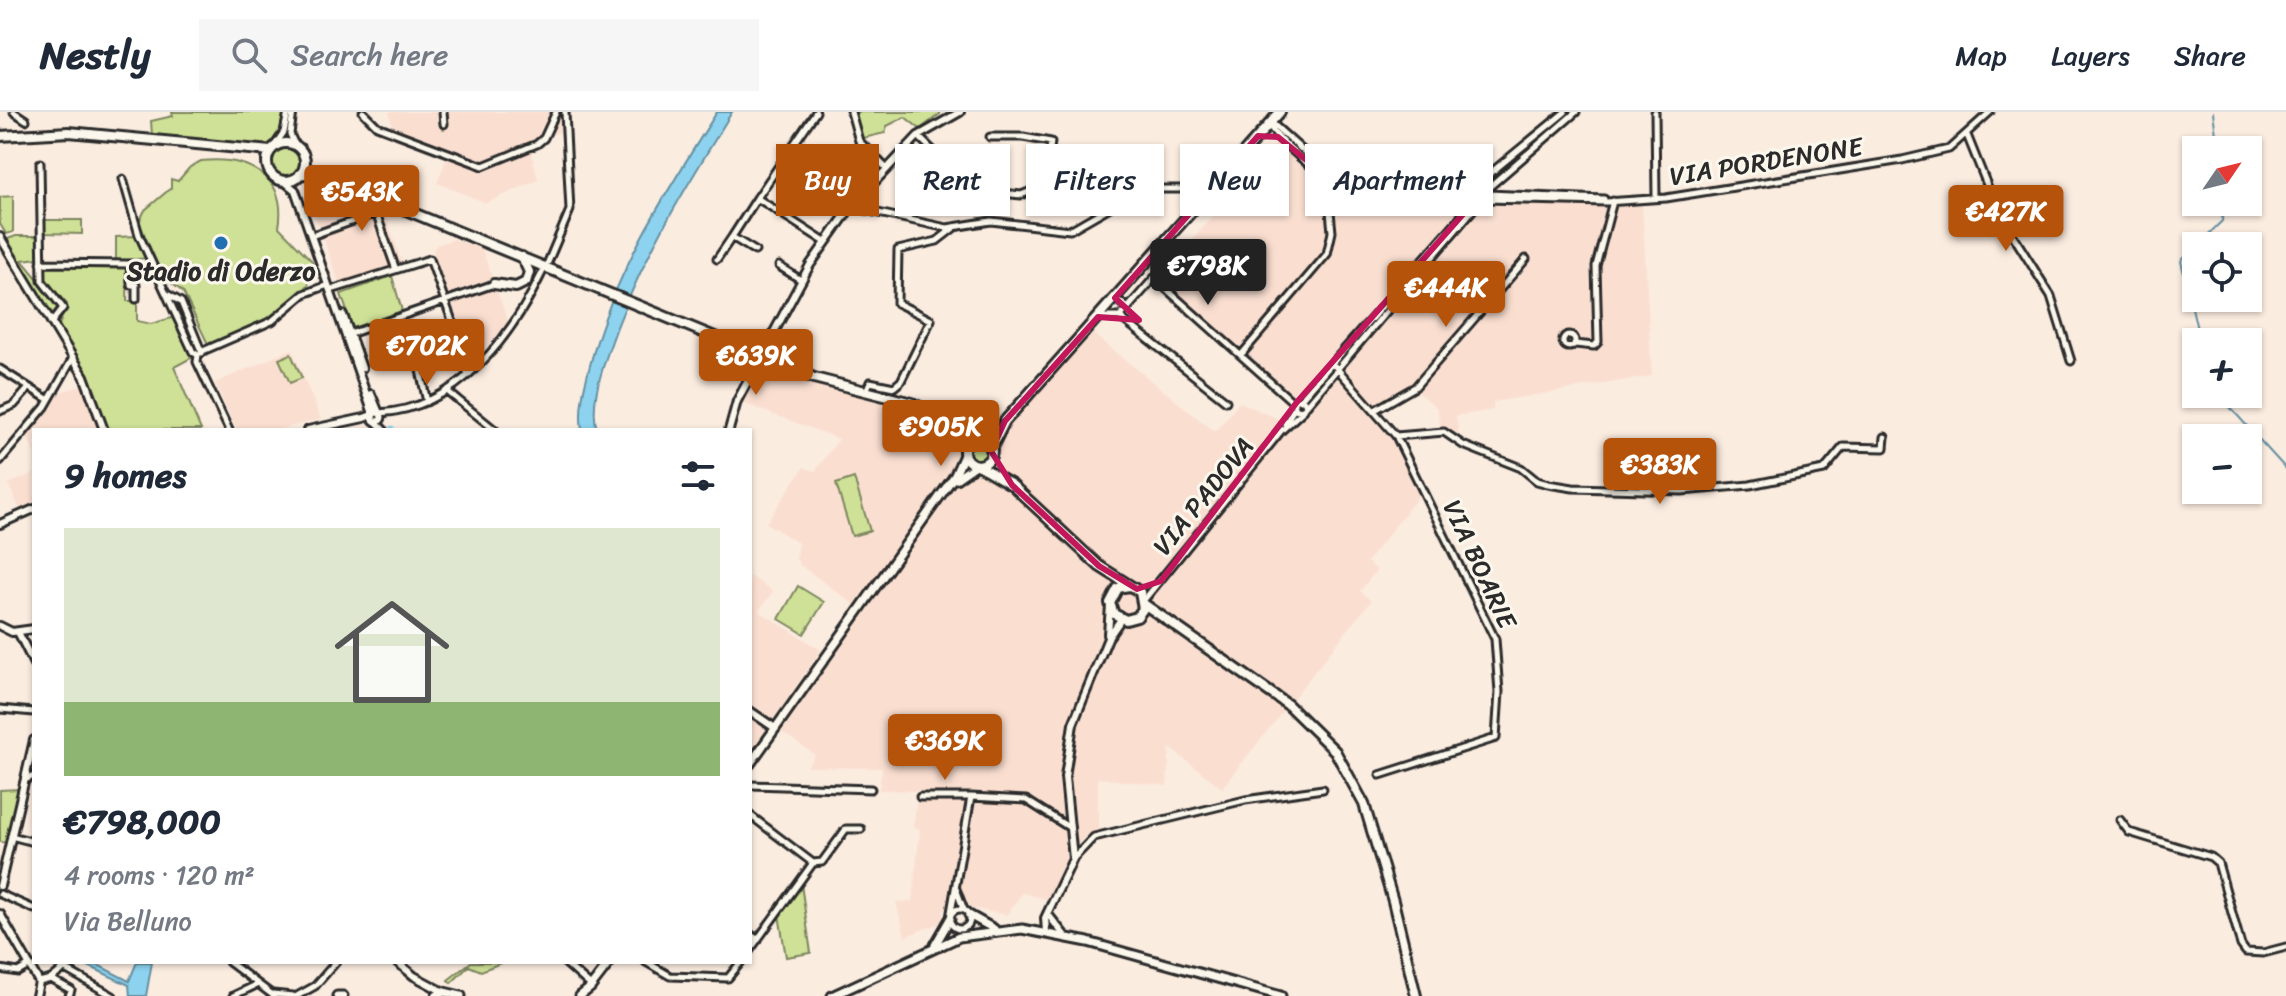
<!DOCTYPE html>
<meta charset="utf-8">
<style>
body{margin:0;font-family:Sriracha,sans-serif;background:#f6f6f7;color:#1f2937;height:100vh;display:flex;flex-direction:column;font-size:30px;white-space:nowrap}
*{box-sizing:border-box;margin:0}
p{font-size:26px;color:#747a83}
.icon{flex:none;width:44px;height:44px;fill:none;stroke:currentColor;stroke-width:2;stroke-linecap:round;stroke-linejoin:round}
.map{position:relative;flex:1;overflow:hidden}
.details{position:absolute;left:32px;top:316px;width:720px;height:536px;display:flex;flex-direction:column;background:#fff;border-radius:0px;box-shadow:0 2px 6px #0004}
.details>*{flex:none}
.top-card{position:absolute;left:776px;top:32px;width:760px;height:72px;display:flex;gap:16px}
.needle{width:52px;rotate:55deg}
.buttons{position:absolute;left:2182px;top:24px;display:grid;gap:16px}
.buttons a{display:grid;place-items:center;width:80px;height:80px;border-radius:0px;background:#fff;box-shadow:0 2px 6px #0004;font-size:40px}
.price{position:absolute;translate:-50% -68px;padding:0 18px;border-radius:8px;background:#b45309;color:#fff;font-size:26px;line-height:52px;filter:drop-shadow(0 2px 4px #0008)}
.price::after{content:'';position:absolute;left:50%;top:48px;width:24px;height:18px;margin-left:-12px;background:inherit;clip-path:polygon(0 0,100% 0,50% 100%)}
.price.selected{background:#222;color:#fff}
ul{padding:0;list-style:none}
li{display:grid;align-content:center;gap:16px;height:424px;padding:0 32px}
li span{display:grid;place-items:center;height:248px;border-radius:0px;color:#555}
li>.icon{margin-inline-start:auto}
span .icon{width:144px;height:144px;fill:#fffc;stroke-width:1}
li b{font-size:34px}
h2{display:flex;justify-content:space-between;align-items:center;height:96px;padding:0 32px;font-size:34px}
.pill{padding:0 28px;border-radius:0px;background:#fff;box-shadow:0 2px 6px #0004;font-size:28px;line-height:72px}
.pill.selected{background:#b45309;color:#fff}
header{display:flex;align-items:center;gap:48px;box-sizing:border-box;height:112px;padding:0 40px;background:#fff;border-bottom:2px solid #e0e1e3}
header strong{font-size:38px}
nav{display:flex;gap:44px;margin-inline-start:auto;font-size:28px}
.search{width:560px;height:72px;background:#f6f6f7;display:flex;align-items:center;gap:20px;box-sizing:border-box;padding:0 28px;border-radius:0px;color:#747a83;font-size:30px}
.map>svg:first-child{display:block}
.built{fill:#fadfd1}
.green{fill:#cfe196;stroke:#7d8660;stroke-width:2}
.water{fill:#8dd3ef;stroke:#6690a1;stroke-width:2}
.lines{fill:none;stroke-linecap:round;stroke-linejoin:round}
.stream{stroke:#6690a1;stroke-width:2}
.canal{stroke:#8dd3ef;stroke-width:5}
.minor-casing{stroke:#2b2b2b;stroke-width:11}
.tertiary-casing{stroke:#2b2b2b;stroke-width:12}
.secondary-casing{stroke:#2b2b2b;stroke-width:13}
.primary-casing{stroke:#2b2b2b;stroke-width:14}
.minor{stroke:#fbf7ec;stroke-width:5}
.tertiary{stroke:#fbf7ec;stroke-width:6}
.secondary{stroke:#fbf7ec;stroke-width:7}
.primary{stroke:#fbf7ec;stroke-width:8}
.primary-bridge-casing{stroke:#2b2b2b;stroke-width:14;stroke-linecap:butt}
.primary-bridge{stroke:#fbf7ec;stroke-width:8}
.marked{fill:none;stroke:#c2185b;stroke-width:6;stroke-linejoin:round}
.poi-dot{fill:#1f6fb2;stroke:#fbf7ec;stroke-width:3}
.labels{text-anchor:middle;stroke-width:6;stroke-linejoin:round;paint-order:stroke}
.street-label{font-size:26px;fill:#2b2b2b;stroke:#fbf7ec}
.poi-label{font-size:26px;font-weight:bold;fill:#2b2b2b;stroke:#fbf7ec}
</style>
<header>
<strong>Nestly</strong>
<div class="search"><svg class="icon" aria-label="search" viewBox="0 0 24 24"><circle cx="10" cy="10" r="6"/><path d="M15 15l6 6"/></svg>Search here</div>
<nav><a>Map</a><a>Layers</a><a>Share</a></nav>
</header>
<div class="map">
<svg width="2286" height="884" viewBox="0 0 2286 884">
<rect width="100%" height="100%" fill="#fbece0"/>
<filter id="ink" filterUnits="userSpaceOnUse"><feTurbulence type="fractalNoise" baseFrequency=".0125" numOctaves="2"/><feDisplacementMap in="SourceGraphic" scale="16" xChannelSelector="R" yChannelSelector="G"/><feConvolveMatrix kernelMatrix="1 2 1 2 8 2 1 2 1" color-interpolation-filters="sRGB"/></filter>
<g filter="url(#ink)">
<path class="built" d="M389,0H563L565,12L559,20L530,33L538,68L486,91L437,71L449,41L393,18Z
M1279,28L1319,64L1438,91H1642L1652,264L1493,290V298L1456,304L1459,323L1441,318L1437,296L1411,274L1370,296L1395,325L1421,381L1367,450L1377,458L1360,479L1371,489L1222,676L1170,636L1167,674L1098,666V718L1065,739L1067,755L1050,788L1022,781L1007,803L966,795L944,797L942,810L905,825L896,790L912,789L920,717L913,716L918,679L879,678L882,656L807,655L815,643L780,619L961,364L972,357L991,360L999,350L998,331L1010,311L1092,221L1215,320L1240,290L1294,314L1310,293L1302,284L1295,285L1159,166Z
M309,67L382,93L402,150L339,171L306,77Z
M454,127L482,137L509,212L472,248L433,139L436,133Z
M292,237L321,307L278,318H236L215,271Z
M759,247L818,271L922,300L947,315L956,330L960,345L954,362L859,496L801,454L796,447L798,431L766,411L804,355L815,359L839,327L737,289Z
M84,273L101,318H34V340L26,323L57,281Z
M34,361V394L21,400L8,372Z
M750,464L773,479L759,499L821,538L750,641Z"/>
<path class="green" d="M172,0H288L284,20L270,39L194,32L152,23L151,9L173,4Z
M852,0H940V2L920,17L905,5L887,14L885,21L859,27Z
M272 50a14 14 0 1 1 28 0a14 14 0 1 1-28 0Z
M201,49C247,44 288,64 279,115L312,149C325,186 238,221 211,232L207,230L183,180L162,164L139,110L145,98L171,76V67L178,69L190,55Z
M13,84V120L6,122L0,112V85Z
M44,108H82V122L44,121Z
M16,124H37L38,146L22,148L58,191L57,202H49L5,128Z
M138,124L148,146L116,149V125Z
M44,153H128L127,189H137V209L151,212L175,205L193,245L174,255L201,318H107L85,257L58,216L67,192L46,170Z
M392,164L402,199L353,216L341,182Z
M291,242L302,266L290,271L279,247Z
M968 339a10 10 0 1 1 20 0a10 10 0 1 1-20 0Z
M854,366L870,419L852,424L836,372Z
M798,474L824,490L804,522L779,507Z
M19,677L7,731L0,730V678Z
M801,772L811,841L786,845L779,803Z
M471,850H503L481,859L469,854L451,871L448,868Z"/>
<path class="water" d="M717,0H732C684,78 637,153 608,240C600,264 590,293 597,318H582C578,293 586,269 592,246C617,155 667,79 717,0Z
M80,850L100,854L129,869L137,850H152L146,884H130L129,873Z"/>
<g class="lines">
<path class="stream" d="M2213,0L2218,38
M2200,230L2181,149L2222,109L2224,90
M2218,282L2286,357"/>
<path class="canal" d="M392,316L393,318"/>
<g class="minor-casing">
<path id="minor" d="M14,0L26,8
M293,0L290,22L295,33
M363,0L377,14L483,54L537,32L544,26L556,0
M443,0L444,12
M816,0L757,86L825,130
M851,0L859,29L887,57
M1655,0L1656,86
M1272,11L1321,55L1370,69
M1269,13C1276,25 1311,57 1324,62C1354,75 1430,88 1463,85
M1967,23L1997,98L2051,184L2071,249
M918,24L973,78L1021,83L1031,79L1047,58L1051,30L1023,25H990
M861,32L848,45L875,70
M275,33L284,20L288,0
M787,40L824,67
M40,51L42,169L63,196L51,211
M1462 79a13 13 0 1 1 26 0a13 13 0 1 1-26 0Z
M123,67L139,123L193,240L198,243
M1482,68L1565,0
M1488,76L1576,0
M1415,79L1462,80
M1488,82L1604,87
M1486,87L1606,90L1666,86L1902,48L1949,37L1990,0
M851,95L947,116L991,109L1070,118L1117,91L1154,77H1188L1206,81
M311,124L376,101L395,155
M755,139L732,125L757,86
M717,147L732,125
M548,150L570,98L565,0
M41,151L130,152L131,173H136V187
M779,154L801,168
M334,177L430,147L466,248L467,261
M167,182L181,190L202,241
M1115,186L1128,196
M1099,205H1120L1226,289
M1120,205L1154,166L1295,292
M347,223L494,172
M1563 229a6 6 0 1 1 12 0a6 6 0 1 1-12 0Z
M414,231L427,290
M1575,232L1594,234L1598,230L1596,154L1613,89
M203,239L272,209L304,182L328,173
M198,243L197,250L229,318
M1241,243L1327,142L1332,120L1326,58
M1333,252L1396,324L1495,527L1499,580L1496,626L1380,663
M0,257L49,288
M447,279L495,318
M866,279L870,270L894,275L901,269L931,208L897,191L898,138L937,129L955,115
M1294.5 293a5.5 5.5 0 1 1 11 0a5.5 5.5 0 1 1-11 0Z
M1300,288L1472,92
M1306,294L1477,93
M1375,298L1415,275L1526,147
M0,299L14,293L29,276
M379,301C458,297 512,224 543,159
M375,309L384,318
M1285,312L1295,295
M1396,324L1444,320L1463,333L1521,356L1537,369L1548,372L1573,376L1682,379L1750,373L1824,358L1843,335L1884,336L1885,325
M0,349L45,295L73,246
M1144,488L1281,319L1304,298
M0,597L34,600
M27,667L34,664
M750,673L871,677
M920,685H971
M750,703L813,751L750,838
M2120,708L2129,720L2211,745L2218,751L2241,833L2246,840L2263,841L2286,835
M11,724L34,730
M1073,747L1094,725L1245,688L1323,677
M813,751L822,750L846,717H861
M956,777L964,798
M0,782L34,797
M950 807a10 10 0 1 1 20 0a10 10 0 1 1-20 0Z
M950,806L971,685L1026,688L1070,716
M750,822L758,828
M229,850L274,884
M564,850L592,875
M646,850L670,864L728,866L741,850
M0,857L18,860L30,853
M65,857L113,884
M51,867L71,878L69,884
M39,870L51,867L72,850
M273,882L293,884
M233,884L256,873
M297,884L315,874L336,850"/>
</g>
<g class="tertiary-casing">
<path id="tertiary" d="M284,69L295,78L372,299V303L364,306L308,318
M0,125L84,264L104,318
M343,203L362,256
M371,282L379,301
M372.5 305a4.5 4.5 0 1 1 9 0a4.5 4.5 0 1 1-9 0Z
M729,318L737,289L810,153L851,95L918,24L960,0
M0,412L34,397
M0,514L12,520L34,517
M18,520L34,552
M1108,522L1110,493
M750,599L775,616
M0,774L34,628
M0,802L39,870L36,884
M1050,805L1065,824
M1046,820L1045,806L1073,747L1065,665L1073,612L1108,526L1121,507
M397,850L414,864L444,880"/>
</g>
<g class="secondary-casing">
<path id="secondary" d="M956,367L976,353
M750,652L955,363L964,343
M969,803L994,817
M935,833L950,807
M337,884H343
M436,884L444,880L461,884
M580,884L590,876L610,850
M832,884L959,825L1022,817L1088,830L1281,884"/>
</g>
<g class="primary-casing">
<path id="primary" d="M0,24L69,20L270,39
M267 50a19 19 0 1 1 38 0a19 19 0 1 1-38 0Z
M300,62L321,63L756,242
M494,172L516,175L526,170L529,160L522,145
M765,246L814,266L912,291L976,325
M964 339a14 14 0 1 1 28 0a14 14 0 1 1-28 0Z
M991,337L1005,309L1280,0
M978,353L1012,373L1099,454L1140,480L1143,497L1137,505L1126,508L1114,502L1110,491L1118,476L1129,474
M1144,492L1288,593L1335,639L1364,692L1393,789L1416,884"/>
</g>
<use href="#minor" class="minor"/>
<use href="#tertiary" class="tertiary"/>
<use href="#secondary" class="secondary"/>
<use href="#primary" class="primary"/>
<g class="primary-bridge-casing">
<path id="primary-bridge" d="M756,242L765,246"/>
</g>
<use href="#primary-bridge" class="primary-bridge"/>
</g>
</g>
<path class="marked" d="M1258,24L1278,25L1326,64L1463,85L1472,92L1297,290L1161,469L1137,477L1099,454L1012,373L991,339L1005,309L1098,205L1139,208L1115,186Z"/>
<circle class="poi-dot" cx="221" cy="131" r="8"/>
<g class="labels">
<g class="street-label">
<text transform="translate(1766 49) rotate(-9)" y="9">VIA PORDENONE</text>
<text transform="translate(1203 384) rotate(-51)" y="9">VIA PADOVA</text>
<text transform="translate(1480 452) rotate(65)" y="9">VIA BOARIE</text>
</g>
<g class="poi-label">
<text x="221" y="168">Stadio di Oderzo</text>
</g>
</g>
</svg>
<div class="buttons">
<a><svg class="needle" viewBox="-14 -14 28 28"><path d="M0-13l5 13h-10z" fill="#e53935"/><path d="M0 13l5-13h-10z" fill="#747a83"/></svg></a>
<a><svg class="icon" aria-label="locate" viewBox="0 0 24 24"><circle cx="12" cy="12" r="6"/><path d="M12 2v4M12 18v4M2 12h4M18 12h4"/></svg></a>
<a>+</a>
<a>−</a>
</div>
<b class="price" style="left:362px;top:121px">€543K</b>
<b class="price" style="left:2006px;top:141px">€427K</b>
<b class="price selected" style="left:1208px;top:195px">€798K</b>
<b class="price" style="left:1446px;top:217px">€444K</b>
<b class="price" style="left:427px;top:275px">€702K</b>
<b class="price" style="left:756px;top:285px">€639K</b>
<b class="price" style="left:941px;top:356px">€905K</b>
<b class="price" style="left:1660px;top:394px">€383K</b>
<b class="price" style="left:945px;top:670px">€369K</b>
<div class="top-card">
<a class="pill selected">Buy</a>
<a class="pill">Rent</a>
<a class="pill">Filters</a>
<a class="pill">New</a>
<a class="pill">Apartment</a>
</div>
<section class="details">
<h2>9 homes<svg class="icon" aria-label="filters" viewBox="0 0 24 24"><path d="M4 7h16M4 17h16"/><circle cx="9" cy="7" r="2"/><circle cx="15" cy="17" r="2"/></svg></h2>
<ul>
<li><span style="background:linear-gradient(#dfe7d0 70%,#8fb573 0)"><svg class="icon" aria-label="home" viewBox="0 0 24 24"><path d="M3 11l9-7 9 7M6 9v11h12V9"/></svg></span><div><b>€798,000</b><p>4 rooms · 120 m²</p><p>Via Belluno</p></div></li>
</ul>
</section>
</div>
